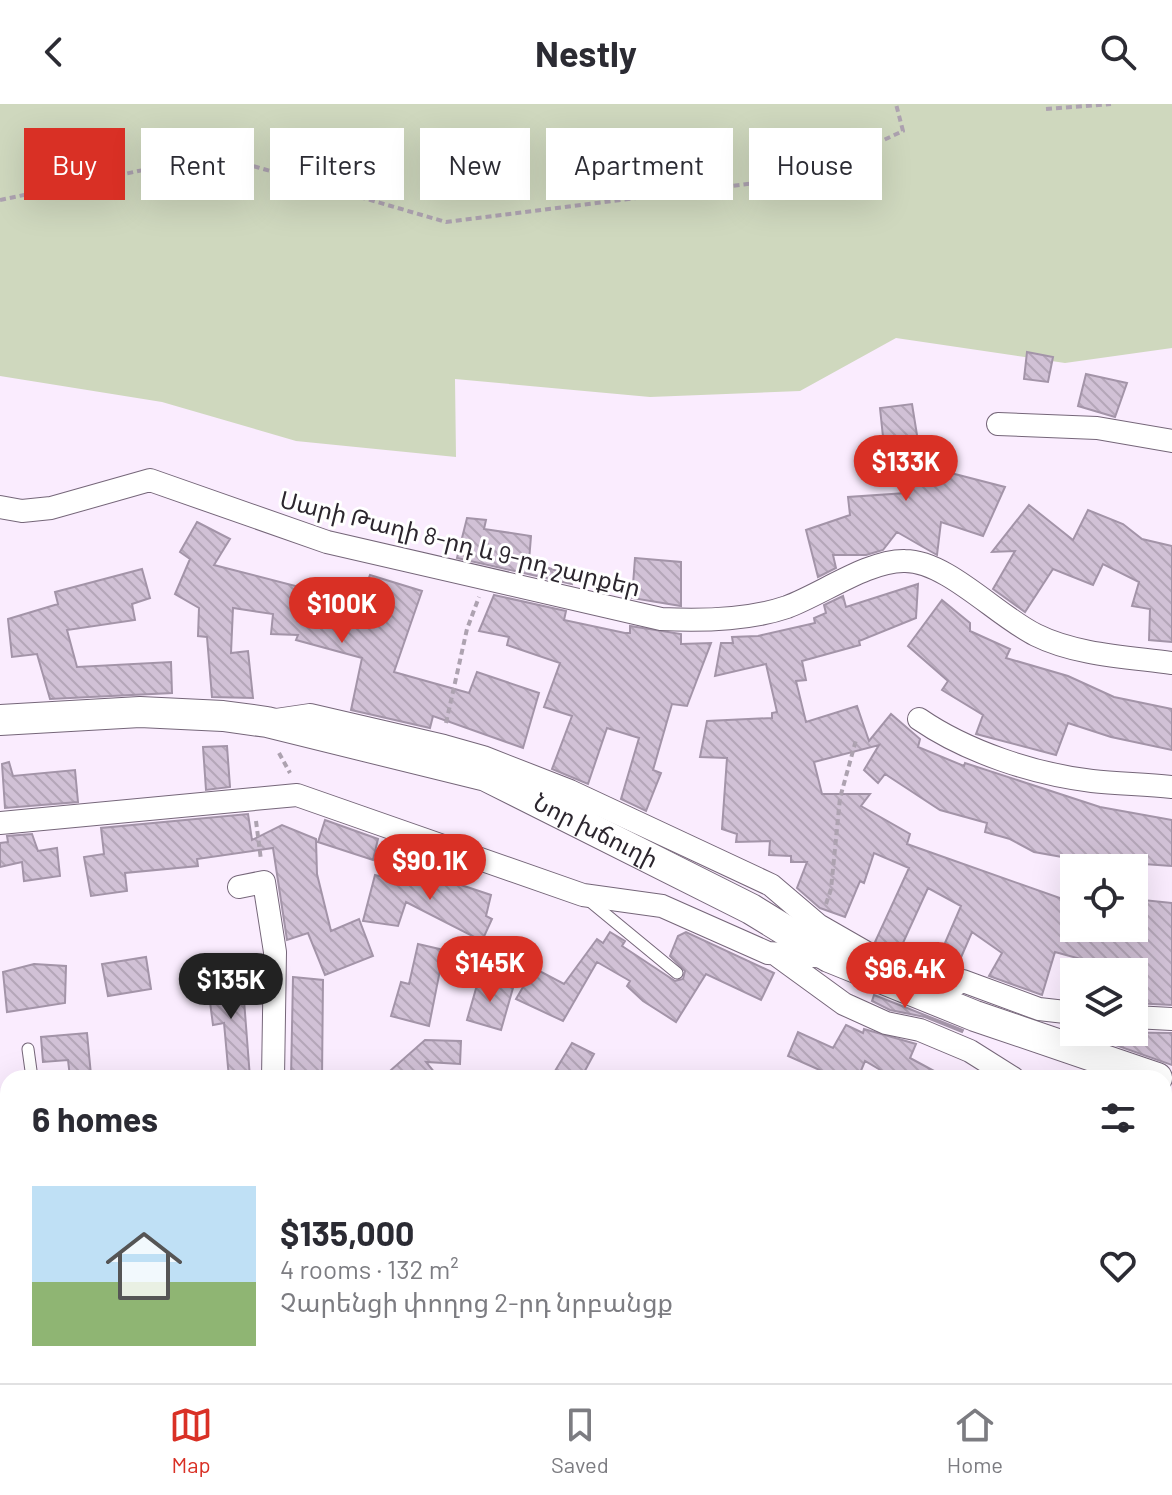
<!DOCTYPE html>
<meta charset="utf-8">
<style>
body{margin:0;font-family:Barlow,"Noto Sans Armenian",sans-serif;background:#f7f7f7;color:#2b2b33;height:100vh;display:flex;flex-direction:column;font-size:30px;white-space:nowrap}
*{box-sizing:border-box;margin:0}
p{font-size:26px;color:#7c7c81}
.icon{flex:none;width:44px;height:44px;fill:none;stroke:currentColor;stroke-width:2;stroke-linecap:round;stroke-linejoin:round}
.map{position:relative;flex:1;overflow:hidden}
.details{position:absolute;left:0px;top:966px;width:1172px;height:314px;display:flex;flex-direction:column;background:#fff;border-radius:24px 24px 0 0;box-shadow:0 8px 32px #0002}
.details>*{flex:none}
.banner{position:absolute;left:24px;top:24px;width:1124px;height:72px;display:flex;gap:16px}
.buttons{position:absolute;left:1060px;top:750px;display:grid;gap:16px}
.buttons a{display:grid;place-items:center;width:88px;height:88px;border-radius:0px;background:#fff;box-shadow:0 8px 32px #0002;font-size:40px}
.price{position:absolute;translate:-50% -68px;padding:0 18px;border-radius:28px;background:#d93025;color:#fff;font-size:26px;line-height:52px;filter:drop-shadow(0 2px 4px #0008)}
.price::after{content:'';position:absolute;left:50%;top:48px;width:24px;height:18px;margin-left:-12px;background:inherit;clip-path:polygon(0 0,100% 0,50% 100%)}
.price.on{background:#222;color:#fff}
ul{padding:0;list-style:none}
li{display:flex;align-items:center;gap:24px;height:200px;padding:0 32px}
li+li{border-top:2px solid #e1e1e2}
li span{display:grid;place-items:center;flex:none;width:224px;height:160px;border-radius:0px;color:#555}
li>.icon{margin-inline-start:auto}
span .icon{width:96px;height:96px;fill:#fffc;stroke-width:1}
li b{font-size:34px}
h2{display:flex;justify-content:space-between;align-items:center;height:96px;padding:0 32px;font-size:34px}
.pill{padding:0 28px;border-radius:0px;background:#fff;box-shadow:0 8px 32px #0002;font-size:28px;line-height:72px}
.pill.on{background:#d93025;color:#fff}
header{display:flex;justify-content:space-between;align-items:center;height:104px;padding:0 32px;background:#fff;font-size:36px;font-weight:700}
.dock{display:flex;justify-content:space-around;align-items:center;height:112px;border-top:2px solid #e1e1e2;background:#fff;font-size:22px;color:#7c7c81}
.dock a{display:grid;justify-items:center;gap:4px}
.dock .on{color:#d93025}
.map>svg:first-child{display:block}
.grass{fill:#cfd8be}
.building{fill:url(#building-back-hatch);stroke:#a394a8;stroke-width:2}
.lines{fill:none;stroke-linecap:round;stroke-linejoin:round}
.service-casing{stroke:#756679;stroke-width:13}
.minor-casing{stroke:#756679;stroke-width:24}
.secondary-casing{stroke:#756679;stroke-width:32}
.path{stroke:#ada2b0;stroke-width:4;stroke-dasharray:6 4;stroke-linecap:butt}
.service{stroke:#fff;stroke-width:11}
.minor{stroke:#fff;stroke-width:22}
.secondary{stroke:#fff;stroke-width:30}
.labels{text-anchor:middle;stroke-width:6;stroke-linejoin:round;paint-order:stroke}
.street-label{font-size:24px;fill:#2c262e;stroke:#fff}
</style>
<header><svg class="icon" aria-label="back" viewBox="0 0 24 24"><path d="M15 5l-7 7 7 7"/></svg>Nestly<svg class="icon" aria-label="search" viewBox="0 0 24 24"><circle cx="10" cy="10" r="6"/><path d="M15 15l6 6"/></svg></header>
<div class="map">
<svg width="1172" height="1279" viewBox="0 0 1172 1279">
<defs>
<pattern id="building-back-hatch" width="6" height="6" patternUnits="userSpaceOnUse" patternTransform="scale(2)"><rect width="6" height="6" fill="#d1c1d6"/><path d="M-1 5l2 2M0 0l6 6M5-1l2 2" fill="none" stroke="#b4a6b8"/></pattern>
</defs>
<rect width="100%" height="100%" fill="#faecfe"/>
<path class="grass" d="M0,0H1172V244L1065,259L896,234L800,287L650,293L455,275L456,353L296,337L162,298L0,272Z"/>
<path class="building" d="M1027,248L1053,253L1048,278L1024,275Z
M1086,270L1127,279L1115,313L1078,302Z
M912,300L922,362L948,363L947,368L1005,383L983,432L941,418L937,451L897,428L883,446L866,451H833L836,464L818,473L806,426L850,411L848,393L906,389V345L885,352L880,304Z
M1029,401L1073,436L1088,406L1123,420L1142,435L1172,442V538L1149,536L1150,505L1132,502L1139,478L1103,460L1093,481L1053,465L1025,508L993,485L1015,447L992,448Z
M467,414L486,416L484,425L531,432L529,457L574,473L572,480L457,454Z
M197,418L230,435L214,461L307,485L306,491L356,506L370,471L422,487L394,568L469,589L477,568L539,589L523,644L433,612L430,624L351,606L362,554L296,536L298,531L271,530L273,510L233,504L231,549L248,547L253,594L212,593L207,533L198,532L199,504L175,490L190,455L180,448Z
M635,454L681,458V502L632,494Z
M142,465L150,494L132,500L135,516L67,526L77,563L171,558L172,589L50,595L37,550L12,553L8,515L58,500L55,488Z
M918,480L916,514L859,537L860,541L802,557L806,576L796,577L806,618L857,602L869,637L891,610L920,635L918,643L964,662L965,659L1100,703L1172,716V762L1129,759L1128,764H1075L1079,756L1034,748L1010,735L985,728L987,719L940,706L885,670L878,679L864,666L879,641L814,658L822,690H870L861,702L910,730L907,740L1074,799V824H1134V795L1172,799V901L1134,899V868H1098L1099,860L1055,848L1042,891L989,872L1002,849L972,828L956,865L949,868L935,862L961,802L928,784L898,850L875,838L909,764L874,749L864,779L860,777L845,813L820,804L797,784L807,758H791V752L769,751L770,737L736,738L737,730L722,725L727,654L700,653L707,617L772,614V609L777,608L766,560L715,572L721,539H733L732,533L758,532L815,519L814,514L826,509L824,501L843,492L846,503Z
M494,491L566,507L564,516L625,529H630V522L681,530V540L711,539L687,602L672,600L653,666L661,669L646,707L621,695L639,634L607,624L588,680L552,665L572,612L544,603L560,559L507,541L509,533L479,527Z
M942,496L970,519V527L1010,545L1006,554L1068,572L1114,593L1172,605V646L1111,633L1068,619L1056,651L976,630L983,611L942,586L948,577L908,542Z
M227,642L230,683L206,686L203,643Z
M9,658L13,672L75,666L78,698L5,704L2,660Z
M248,710L252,736L282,721L316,735L317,770L331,827L359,815L373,852L325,871L308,829L287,836L273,744L197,755L198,762L125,769L127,787L91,792L84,753L104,750L101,724Z
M325,716L378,735L373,756L318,738Z
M32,730L38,747L57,744L60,772L24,777L22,758L0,763V739L8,738L7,732Z
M413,765L491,791L486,812L492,815L482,837L406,798L398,822L363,817L375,771L406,779Z
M610,828L625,837L622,842L675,877L683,875L685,867L670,852L678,832L686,828L774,869L761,896L706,870L676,918L643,897L627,882L630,877L597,858L563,917L516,895L534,864L564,880L597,835L603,839Z
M418,840L444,846L429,922L391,912L401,878L409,880Z
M146,853L151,885L108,892L102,860Z
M34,860L66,862L65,899L7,908L3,868Z
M242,870L250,974H229L224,919L213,921L207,875Z
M293,873L323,876L322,974H291Z
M479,874L513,884L501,926L467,916Z
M874,891L963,926L962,928L925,913L890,906L872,897Z
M846,921L863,929L864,925L916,940L910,954L947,974H894L865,957L858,974H817L822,967L788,952L798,928L833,944Z
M1090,928L1172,929V961L1090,932Z
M87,929L91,971L70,973L68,956L43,958L41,933Z
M425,936L461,937L460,960L426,958L439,974H382Z
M572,939L594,950L581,974H565L555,967Z"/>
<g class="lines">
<g class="service-casing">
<path id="service" d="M586,794L677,869
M28,945L32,974
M1164,1035L1171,1103V1178
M133,1272L138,1279
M70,1279L78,1272
M155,1279L165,1272
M537,1279L538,1272"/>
</g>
<g class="minor-casing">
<path id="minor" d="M998,320L1097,324L1172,337
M0,403L22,407L51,404L150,376L327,438L661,515C701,517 749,516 787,503C822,490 869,456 905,457C947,457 997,512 1036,531C1076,551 1128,553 1172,559
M919,615C967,648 1034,670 1092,677C1118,680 1145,680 1172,683
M0,719L297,691L583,791L662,802L768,849L829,853L818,821L771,781L570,687L483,653L444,642L310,611L276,616
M239,783L264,778L275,848L273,974
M818,821L886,860L946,884
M778,852L844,900L886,919L920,926L970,947L1013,974
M930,893L963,877L1039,905L1074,909
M1134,913L1172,915
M1164,1007L1172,1005
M1171,1178H1172
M324,1272L325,1279"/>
</g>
<g class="secondary-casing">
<g id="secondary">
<path id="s1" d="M0,616L140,608L223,612L267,618L486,672L751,805L829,853L975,912L1157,974"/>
<path d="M0,1104L8,1110"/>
<path d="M245,1272L259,1279"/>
</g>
</g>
<path class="path" d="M1046,5L1111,0
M0,96L215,51L446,118L804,73L903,27L896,0
M446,619L467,525L479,493
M279,649L290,669
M256,717L261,756
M826,800L831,785L840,694L856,636"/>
<use href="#service" class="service"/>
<use href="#minor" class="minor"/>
<use href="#secondary" class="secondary"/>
</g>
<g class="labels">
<g class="street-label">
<text transform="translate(460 440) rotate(14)" y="8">Սարի Թաղի 8-րդ և 9-րդ շարքեր</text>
<text dy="8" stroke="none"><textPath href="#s1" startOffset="616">Նոր խճուղի</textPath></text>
</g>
</g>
</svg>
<div class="buttons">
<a><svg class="icon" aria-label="locate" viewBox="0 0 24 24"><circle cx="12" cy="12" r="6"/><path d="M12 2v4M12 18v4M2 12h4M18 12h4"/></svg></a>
<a><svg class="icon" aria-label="layers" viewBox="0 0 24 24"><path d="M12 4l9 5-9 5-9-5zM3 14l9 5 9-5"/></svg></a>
</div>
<b class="price" style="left:906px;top:399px">$133K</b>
<b class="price" style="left:342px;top:541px">$100K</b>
<b class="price" style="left:430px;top:798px">$90.1K</b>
<b class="price" style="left:490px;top:900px">$145K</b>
<b class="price" style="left:905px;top:906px">$96.4K</b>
<b class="price on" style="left:231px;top:917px">$135K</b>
<div class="banner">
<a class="pill on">Buy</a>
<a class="pill">Rent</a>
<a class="pill">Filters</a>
<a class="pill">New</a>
<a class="pill">Apartment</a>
<a class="pill">House</a>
</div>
<section class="details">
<h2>6 homes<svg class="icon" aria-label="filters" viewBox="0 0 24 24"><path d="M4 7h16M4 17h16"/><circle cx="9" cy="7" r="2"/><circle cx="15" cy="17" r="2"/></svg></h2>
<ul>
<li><span style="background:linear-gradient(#bfe0f5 60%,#8fb573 0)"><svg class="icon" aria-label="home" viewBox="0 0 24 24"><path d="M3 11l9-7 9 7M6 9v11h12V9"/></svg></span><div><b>$135,000</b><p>4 rooms · 132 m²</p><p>Չարենցի փողոց 2-րդ նրբանցք</p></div><svg class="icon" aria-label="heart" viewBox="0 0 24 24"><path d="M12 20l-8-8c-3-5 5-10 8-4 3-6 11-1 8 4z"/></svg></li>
</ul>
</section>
</div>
<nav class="dock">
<a class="on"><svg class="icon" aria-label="map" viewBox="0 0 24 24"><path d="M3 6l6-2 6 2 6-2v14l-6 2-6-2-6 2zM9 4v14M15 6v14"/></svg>Map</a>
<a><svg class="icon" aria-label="saved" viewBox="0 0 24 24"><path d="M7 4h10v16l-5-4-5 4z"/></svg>Saved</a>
<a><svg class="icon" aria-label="home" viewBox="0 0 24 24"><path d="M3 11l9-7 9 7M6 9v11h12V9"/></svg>Home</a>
</nav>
